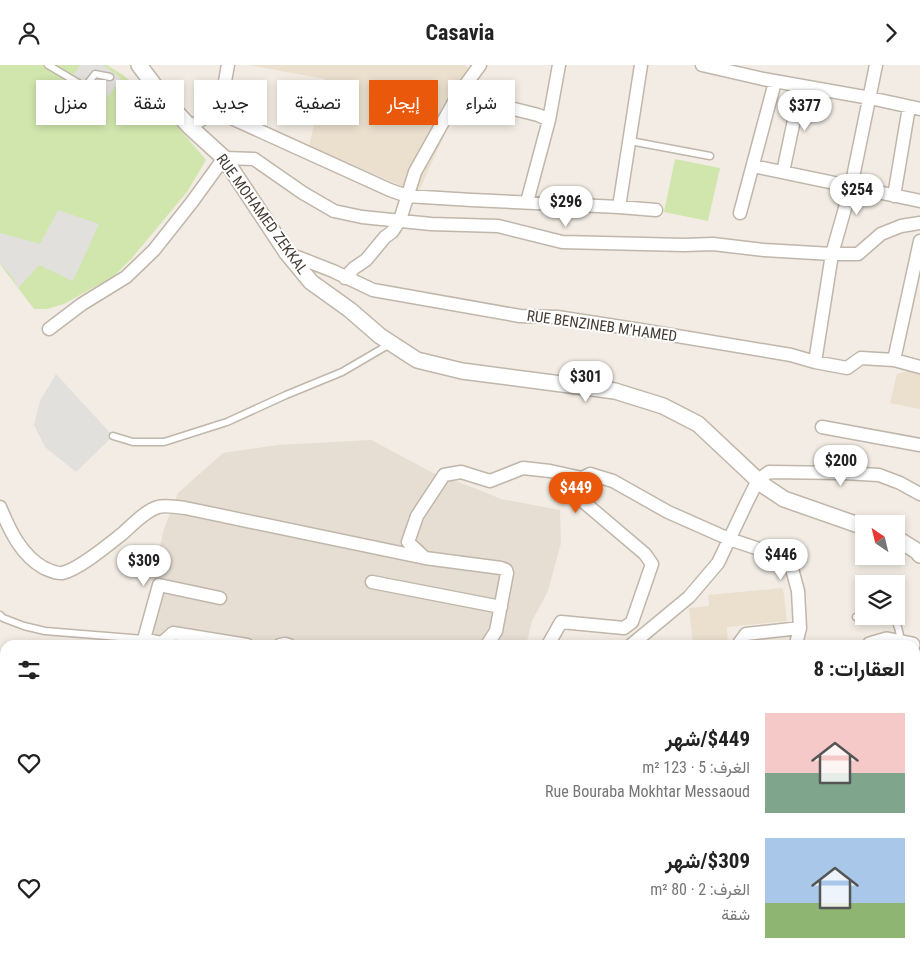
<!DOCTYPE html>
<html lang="ar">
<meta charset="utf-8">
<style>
body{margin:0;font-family:"Roboto Condensed",Vazirmatn,sans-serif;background:#f6f6f6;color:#222;direction:rtl;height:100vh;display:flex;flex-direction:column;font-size:19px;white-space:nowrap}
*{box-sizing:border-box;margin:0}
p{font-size:16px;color:#767676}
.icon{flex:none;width:28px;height:28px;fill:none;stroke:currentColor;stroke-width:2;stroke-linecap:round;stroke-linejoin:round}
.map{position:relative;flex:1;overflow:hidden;direction:ltr}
.drawer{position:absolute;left:0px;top:575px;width:920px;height:321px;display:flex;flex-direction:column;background:#fff;border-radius:15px 15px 0 0;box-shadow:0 2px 8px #0003;direction:rtl}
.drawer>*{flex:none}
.banner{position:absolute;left:15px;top:15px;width:500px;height:45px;direction:rtl;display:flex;gap:10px}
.needle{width:32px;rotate:325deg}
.controls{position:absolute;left:855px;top:450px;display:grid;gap:10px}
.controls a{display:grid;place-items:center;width:50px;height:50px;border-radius:0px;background:#fff;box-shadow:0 2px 8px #0003;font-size:25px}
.price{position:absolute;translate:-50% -42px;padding:0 11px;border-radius:18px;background:#fff;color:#222;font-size:16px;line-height:32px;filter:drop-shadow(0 1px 2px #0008)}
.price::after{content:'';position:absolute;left:50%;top:30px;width:15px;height:11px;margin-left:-8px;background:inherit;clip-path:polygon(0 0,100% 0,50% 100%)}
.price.active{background:#ea580c;color:#fff}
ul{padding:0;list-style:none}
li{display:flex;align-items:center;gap:15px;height:125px;padding:0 15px}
li span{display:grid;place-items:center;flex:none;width:140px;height:100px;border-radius:0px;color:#555}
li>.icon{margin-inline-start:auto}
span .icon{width:60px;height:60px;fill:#fffc;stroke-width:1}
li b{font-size:21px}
h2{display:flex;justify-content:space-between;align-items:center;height:60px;padding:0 15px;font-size:21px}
.tag{padding:0 18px;border-radius:0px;background:#fff;box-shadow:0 2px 8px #0003;font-size:18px;line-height:45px}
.tag.active{background:#ea580c;color:#fff}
header{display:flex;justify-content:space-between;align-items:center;height:65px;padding:0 15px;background:#fff;font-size:22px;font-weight:700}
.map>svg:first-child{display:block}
.residential{fill:#e6ded2}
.education{fill:#ebe0ce}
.green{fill:#d1e6ad}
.parking{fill:#e2e0dd}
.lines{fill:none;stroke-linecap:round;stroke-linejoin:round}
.service-casing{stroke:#c0b6aa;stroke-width:9}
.minor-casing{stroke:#c0b6aa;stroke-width:15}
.tertiary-casing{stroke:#c0b6aa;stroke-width:18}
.secondary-casing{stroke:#d1bc95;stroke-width:20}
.service{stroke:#fff;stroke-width:6}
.minor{stroke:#fff;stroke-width:12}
.tertiary{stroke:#fff;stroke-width:15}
.secondary{stroke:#fdeac3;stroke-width:18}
.labels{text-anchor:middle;stroke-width:4;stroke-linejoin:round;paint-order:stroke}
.street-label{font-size:15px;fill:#443c34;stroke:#fff}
</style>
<header><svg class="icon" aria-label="forward" viewBox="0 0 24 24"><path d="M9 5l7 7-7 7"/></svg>Casavia<svg class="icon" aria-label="person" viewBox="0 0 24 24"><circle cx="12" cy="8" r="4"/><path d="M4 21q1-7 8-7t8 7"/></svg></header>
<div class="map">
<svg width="920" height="896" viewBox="0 0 920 896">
<rect width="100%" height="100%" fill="#f2ece4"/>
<path class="residential" d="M371,375L433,408L477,424L501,434L560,445L561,478L548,526L532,556L526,580H137L164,464L178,428L223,388L277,380Z"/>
<path class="education" d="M249,0H464L474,5L418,128L309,81L325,14Z
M908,306L920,308V344L890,338L897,309Z
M783,523L787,556L727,562L728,580H693L689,543L709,541L708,530Z
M0,661L5,663V871L0,869Z
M95,891H135L131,896H115Z"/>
<path class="green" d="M0,0H107L123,10L161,42L206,95L187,127L132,193L114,211L64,239L47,244H34L0,199Z
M675,94L720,103L708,156L664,147Z"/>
<path class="parking" d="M80,0H103L121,13L107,33L74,10Z
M58,145L99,159L73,216L39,200L18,223L13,213L0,198V168L40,179Z
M56,309L113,371L76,407L45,382L34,360L40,336Z"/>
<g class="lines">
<g class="service-casing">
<path id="service" d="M48,0L85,22L95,9L110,12
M630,76L710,91
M113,371L133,377H164L227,357L286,330L342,307L390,279
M0,550L3,553L24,561L45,566L144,574
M856,552C866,552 890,548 895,556C899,562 900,570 901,576
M298,896L300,893L308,891"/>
</g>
<g class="minor-casing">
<path id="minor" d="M702,0L763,14L870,33L920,44
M458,30L538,50L549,55
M220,43L229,52L390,125L407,131L472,135L619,142L656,145
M190,62L220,43L228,0
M753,101L920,136
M783,107L801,22
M894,131L909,42
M527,137L549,55L559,0
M619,142L641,0
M740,148L775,17
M287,188L333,206L373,225L520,251L557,252L641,265L791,290L815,297L847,303L861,293L894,295L920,302
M345,213L354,203L366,195L385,172L392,167L400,155L415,107L458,30L480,0
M49,264L82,239L126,212L154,185L192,137L224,93L254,94L303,128L334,146L362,152L431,159L498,161L562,177L684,180L713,179L764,185L832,189H858L881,169L901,161L920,158
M894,295L920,176
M815,297L832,189L851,122L876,0
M822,362L920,380
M0,442C10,466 21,490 44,503C49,505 56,509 62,508C78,505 108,480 122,469C132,460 145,446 158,442C164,440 178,442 185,443L425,493
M372,517L501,542
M162,578L144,574L159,520L220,533
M163,580L162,578L173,568L247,580
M280,580L285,579L289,580
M487,580L496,566L507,508L506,505L501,503L425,493L408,477L417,451L444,410L461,407L490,416L523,403L550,406L582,413
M548,580L561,557L624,563L632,557L652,499L645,489L579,433L582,413L590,409L613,416L668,447L729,474L777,490L791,500L798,526L800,563L797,575L798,580
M631,580L689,532L718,498L747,437L758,415L769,407L843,408L879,410L900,418L920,429
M738,580L746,569L800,563
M915,775L920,772
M563,891L564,896
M144,896L149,891"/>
</g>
<g class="tertiary-casing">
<path id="tertiary" d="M139,0L167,37L190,62L224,93L287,188L311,217L350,245L380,271L417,295L462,306L615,326L663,341L698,359L763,420L784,434L864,462
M896,473L917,486L920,490
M870,580L887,575L912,580
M915,646L920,640
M915,693L920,697
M742,891L744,896"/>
</g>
<g class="secondary-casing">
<path id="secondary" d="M915,849L920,844
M879,896L882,891"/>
</g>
<use href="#service" class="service"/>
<use href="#minor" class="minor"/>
<use href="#tertiary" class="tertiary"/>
<use href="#secondary" class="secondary"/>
</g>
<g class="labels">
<g class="street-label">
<text transform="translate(262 149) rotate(54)" y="5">RUE MOHAMED ZEKKAL</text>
<text transform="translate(602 261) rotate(8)" y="5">RUE BENZINEB M'HAMED</text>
</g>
</g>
</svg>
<div class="controls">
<a><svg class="needle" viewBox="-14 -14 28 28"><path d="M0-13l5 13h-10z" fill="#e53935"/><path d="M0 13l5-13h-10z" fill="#767676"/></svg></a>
<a><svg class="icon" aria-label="layers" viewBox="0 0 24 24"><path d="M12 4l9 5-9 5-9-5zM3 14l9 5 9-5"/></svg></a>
</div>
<b class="price" style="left:805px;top:67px">$377</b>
<b class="price" style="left:857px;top:151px">$254</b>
<b class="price" style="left:566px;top:163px">$296</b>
<b class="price" style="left:586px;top:338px">$301</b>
<b class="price" style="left:841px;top:422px">$200</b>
<b class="price active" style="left:576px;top:449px">$449</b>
<b class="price" style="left:781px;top:516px">$446</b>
<b class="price" style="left:144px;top:522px">$309</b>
<div class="banner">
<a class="tag">شراء</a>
<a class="tag active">إيجار</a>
<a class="tag">تصفية</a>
<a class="tag">جديد</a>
<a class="tag">شقة</a>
<a class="tag">منزل</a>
</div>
<section class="drawer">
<h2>العقارات: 8<svg class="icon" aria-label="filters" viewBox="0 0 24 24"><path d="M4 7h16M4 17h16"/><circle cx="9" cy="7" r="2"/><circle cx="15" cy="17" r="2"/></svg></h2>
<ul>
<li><span style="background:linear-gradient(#f6c9c9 60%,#7fa58c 0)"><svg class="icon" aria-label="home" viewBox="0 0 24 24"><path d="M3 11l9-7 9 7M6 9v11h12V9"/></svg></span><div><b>$449/شهر</b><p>الغرف: 5 · 123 m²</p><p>Rue Bouraba Mokhtar Messaoud</p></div><svg class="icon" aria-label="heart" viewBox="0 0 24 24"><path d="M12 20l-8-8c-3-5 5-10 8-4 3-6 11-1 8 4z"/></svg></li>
<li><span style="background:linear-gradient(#a9c7e8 65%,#8fb573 0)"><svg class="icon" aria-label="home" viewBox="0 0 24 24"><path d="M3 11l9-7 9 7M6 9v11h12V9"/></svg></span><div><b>$309/شهر</b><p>الغرف: 2 · 80 m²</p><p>شقة</p></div><svg class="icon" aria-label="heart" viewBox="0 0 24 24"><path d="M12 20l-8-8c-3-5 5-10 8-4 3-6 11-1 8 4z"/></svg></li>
</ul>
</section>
</div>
